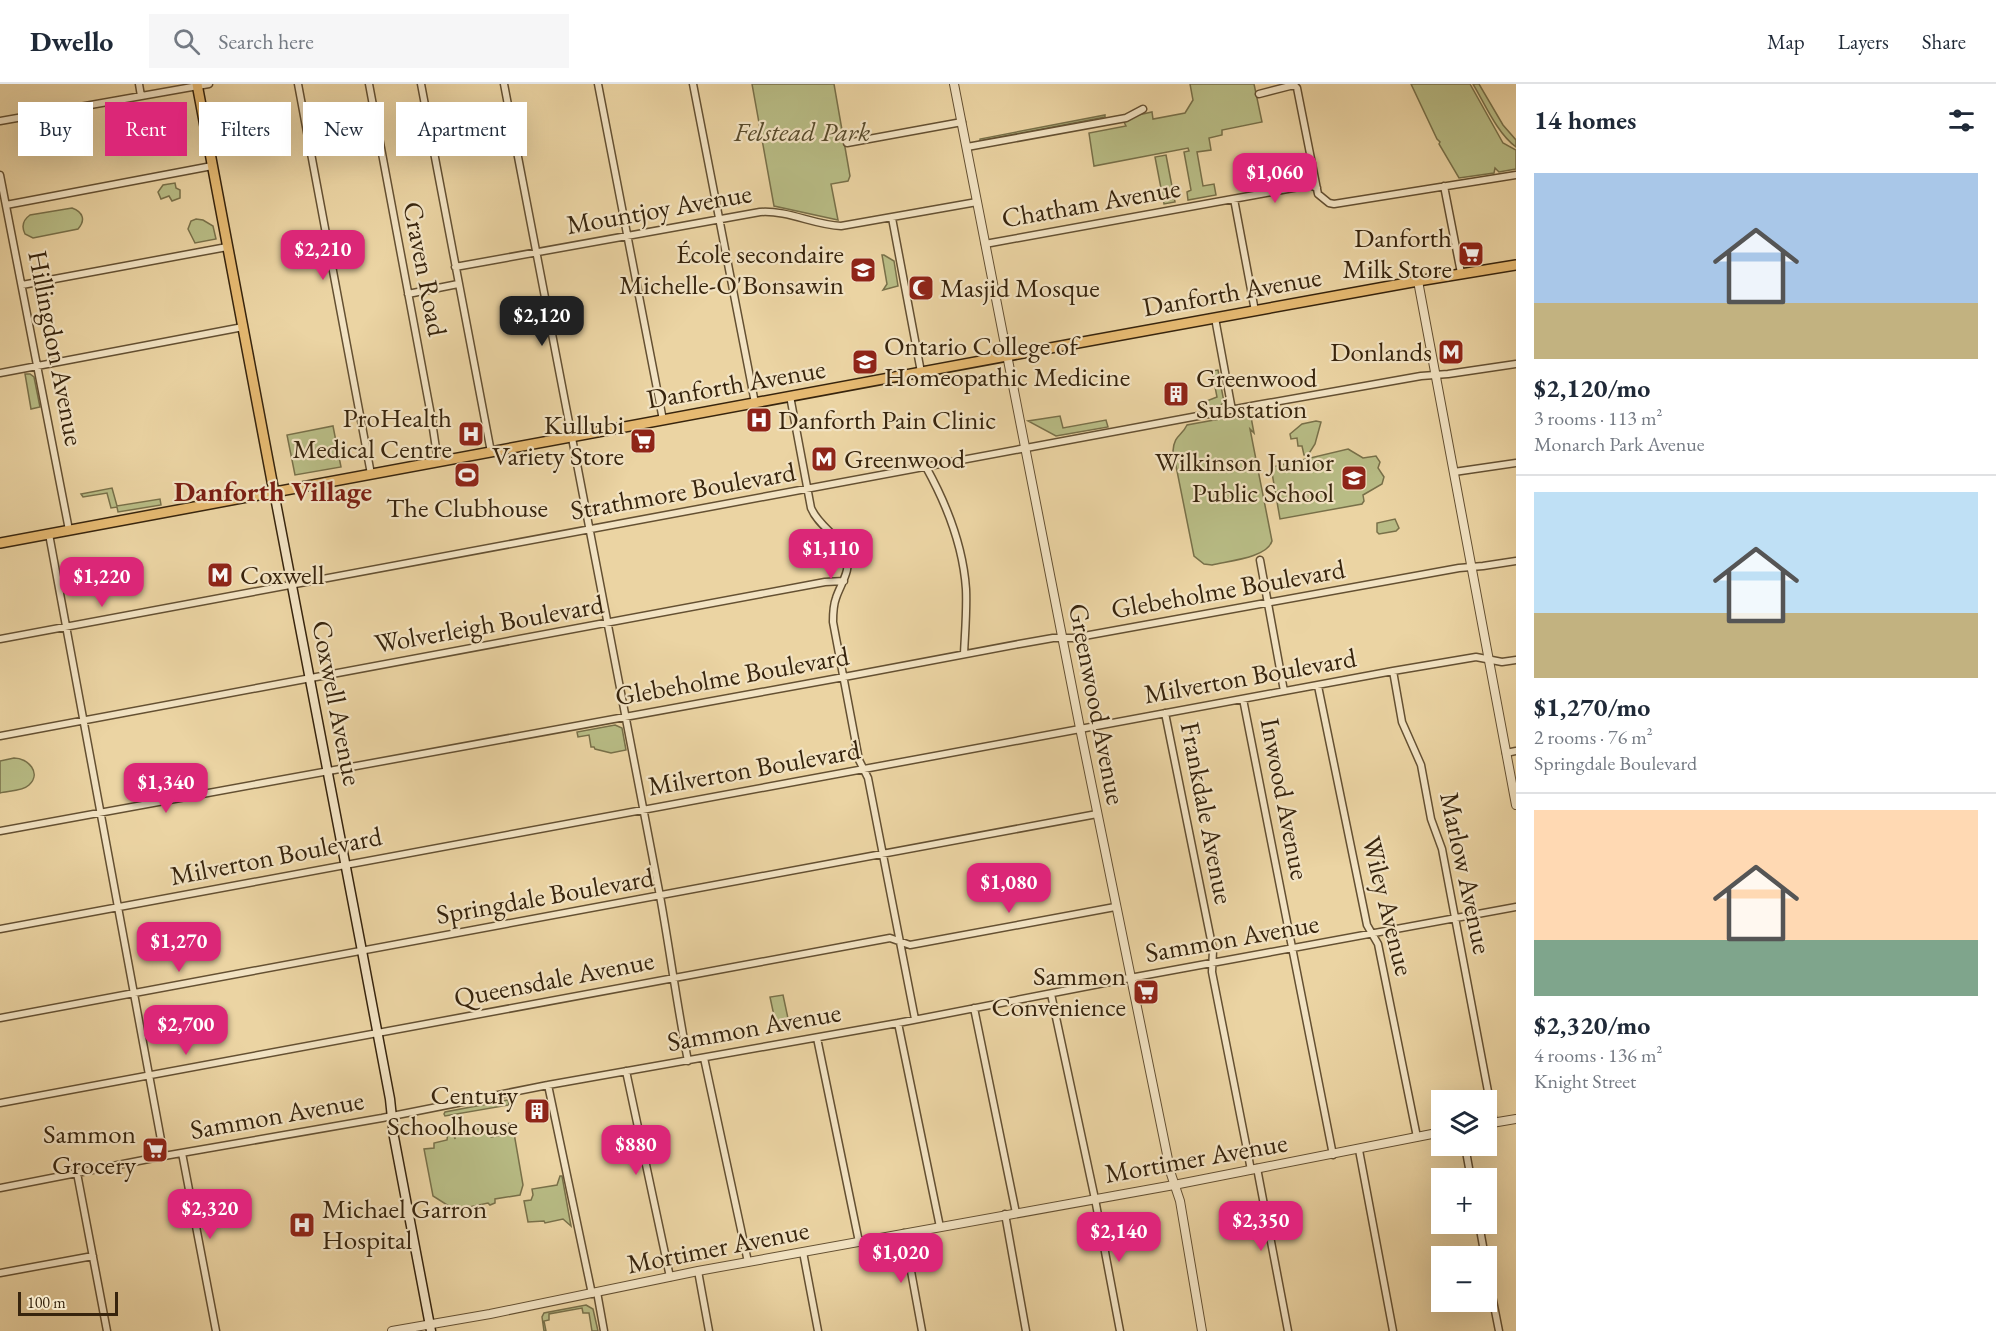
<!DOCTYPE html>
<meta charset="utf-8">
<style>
body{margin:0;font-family:"EB Garamond",serif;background:#f6f6f7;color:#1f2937;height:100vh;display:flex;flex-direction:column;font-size:22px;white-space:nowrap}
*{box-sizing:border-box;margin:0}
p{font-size:20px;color:#747a83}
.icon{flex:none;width:33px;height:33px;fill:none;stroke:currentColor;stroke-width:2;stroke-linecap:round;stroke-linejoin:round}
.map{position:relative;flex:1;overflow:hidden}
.panel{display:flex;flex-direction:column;background:#fff;width:480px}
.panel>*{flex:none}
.guide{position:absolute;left:18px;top:18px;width:570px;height:54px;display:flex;gap:12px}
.buttons{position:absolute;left:1431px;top:1006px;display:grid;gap:12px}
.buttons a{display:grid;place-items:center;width:66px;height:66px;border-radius:0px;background:#fff;box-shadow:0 6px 24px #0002;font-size:30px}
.scale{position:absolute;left:18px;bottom:15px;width:100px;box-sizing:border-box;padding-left:6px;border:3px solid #37240d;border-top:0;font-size:16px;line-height:21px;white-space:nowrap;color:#37240d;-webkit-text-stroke:4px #f2e3c3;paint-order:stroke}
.price{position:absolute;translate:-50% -51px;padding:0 14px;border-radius:12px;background:#db2777;color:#fff;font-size:20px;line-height:39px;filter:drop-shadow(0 2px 3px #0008)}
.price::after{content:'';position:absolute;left:50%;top:36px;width:18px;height:14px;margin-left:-9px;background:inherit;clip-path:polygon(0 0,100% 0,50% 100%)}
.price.selected{background:#222;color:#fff}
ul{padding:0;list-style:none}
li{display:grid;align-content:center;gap:12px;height:318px;padding:0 18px}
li+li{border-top:2px solid #e0e1e3}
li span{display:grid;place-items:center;height:186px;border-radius:0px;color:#555}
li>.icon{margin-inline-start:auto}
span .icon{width:108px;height:108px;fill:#fffc;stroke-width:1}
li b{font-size:26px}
h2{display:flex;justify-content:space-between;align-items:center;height:72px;padding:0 18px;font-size:26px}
.pill{padding:0 21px;border-radius:0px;background:#fff;box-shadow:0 6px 24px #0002;font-size:21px;line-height:54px}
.pill.selected{background:#db2777;color:#fff}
header{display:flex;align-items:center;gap:36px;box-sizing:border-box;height:84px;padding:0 30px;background:#fff;border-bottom:2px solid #e0e1e3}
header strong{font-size:28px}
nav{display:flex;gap:33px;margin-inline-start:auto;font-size:21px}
.search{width:420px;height:54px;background:#f6f6f7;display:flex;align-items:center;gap:15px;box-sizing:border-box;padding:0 21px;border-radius:0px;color:#747a83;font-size:22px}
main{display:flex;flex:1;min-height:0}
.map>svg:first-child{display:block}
.green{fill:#b8bc85;stroke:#787049;stroke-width:1.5}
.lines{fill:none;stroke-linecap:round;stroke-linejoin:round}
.minor-casing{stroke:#645032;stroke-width:9}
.tertiary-casing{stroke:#645032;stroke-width:10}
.secondary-casing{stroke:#37240d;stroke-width:11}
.primary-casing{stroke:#37240d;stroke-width:12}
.minor{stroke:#f2e3c3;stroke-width:6}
.tertiary{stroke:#f2e3c3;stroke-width:8}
.secondary{stroke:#f2e3c3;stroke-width:8}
.primary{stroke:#e6ba72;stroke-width:9}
.labels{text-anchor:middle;stroke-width:4.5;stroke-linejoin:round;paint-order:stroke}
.park-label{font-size:27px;font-style:italic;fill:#574a2b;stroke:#f2e3c3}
.street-label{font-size:27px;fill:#37240d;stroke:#f2e3c3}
.poi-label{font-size:27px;fill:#37240d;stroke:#f2e3c3;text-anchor:end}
.neighbourhood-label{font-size:28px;font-weight:bold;fill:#7a1f14;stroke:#f2e3c3}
</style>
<header>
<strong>Dwello</strong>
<div class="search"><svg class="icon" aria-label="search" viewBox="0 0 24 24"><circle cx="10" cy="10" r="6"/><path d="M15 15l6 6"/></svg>Search here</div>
<nav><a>Map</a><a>Layers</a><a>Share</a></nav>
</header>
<main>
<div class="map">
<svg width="1516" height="1247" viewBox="0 0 1516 1247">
<rect width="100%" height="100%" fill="#ebd4a3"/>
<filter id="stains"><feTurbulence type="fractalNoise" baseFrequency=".00333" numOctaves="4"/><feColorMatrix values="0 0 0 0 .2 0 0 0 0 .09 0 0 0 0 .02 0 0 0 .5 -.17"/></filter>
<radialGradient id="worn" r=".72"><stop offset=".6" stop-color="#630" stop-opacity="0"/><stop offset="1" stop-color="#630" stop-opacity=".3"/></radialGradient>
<path class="green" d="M752,0H834L850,92L848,97L831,100L838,136L774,122Z
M1190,0H1254L1262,38L1222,46V51L1209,54L1211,66L1197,68L1203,102L1214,100L1216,111L1188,116L1187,108L1191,106L1184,68L1189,67L1188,64L1094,82L1089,49L1126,42L1124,38L1138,31L1152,28L1153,35L1185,29L1193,16Z
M1411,0H1470L1503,59L1516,66V85L1499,88L1495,84L1494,89L1459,94L1439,60L1440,58L1437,55Z
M1473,0H1479L1503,41L1516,56V63C1497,49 1485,20 1473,0Z
M1105,31V33L980,57V55Z
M1166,71L1175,118L1164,120L1155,73Z
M175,99L176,104L180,106V114L172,117L169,112L161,115L158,108L163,101Z
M72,124C83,128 86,136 78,145L33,154L25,150C21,142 23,136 30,131Z
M196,135L203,136L213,142L216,155L195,159L188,145L191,137Z
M882,171H884L894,177L898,202L883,206L887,200Z
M1218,286L1224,318L1220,322L1204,325V318L1217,313L1212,287Z
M25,290H30L34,293L40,323L31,325Z
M1247,330L1251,333L1254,349L1250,345L1272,457C1267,474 1228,477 1212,481L1204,480L1194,472L1173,367C1174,351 1182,352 1187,341Z
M1060,332L1063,344L1106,336L1108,343L1056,352L1028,337Z
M1316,337L1321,338L1315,360L1308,371H1304L1302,362H1298L1297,354L1291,355L1290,350L1302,340Z
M333,342L341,383L295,391L287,351Z
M1348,365L1363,374L1376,372L1380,378L1378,384L1384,393L1382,400L1363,411L1364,417L1362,420L1280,435L1272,389V383Z
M112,404L117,422L160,415L161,421L118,428L117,423L111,424L107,409L83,413L81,410Z
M1395,435L1399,444L1396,447L1379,450L1377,448V439Z
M615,641L622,644L626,666L611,669L595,665L594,663H591L589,651L578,653L577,648Z
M14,674C28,674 42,689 29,701C23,707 8,707 0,709V677Z
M783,911L789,939L776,941L770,913Z
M508,1016L509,1021L445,1032L444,1030L445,1028Z
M512,1039L513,1043L489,1048L491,1053L514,1049L523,1101L520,1111L495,1115V1119L490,1121L488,1119L455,1126L433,1112L424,1065L434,1064V1059L447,1056L448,1048L452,1043L455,1055V1049Z
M560,1092H562L571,1142L563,1135L545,1139L544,1137L528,1138L524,1117L531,1116L533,1111L532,1105L557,1101Z
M586,1221L593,1225L598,1247H592L589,1229H583L582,1224L549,1230V1236L544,1237L546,1247H544L542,1233L544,1229Z"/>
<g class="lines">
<g class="minor-casing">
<path id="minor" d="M139,0L141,12
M298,0L371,390
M369,0L431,331L438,378
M421,0L491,368
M504,0L660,812C670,867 677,922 688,977
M598,0L663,336
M693,0L755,319
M1259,10L1290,2H1295L1297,4L1318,110L1329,119L1334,120L1516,91
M0,37L209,0
M847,59L962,38
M967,63L1126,34L1143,25
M0,91L69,446
M1444,102L1461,189
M1234,115L1255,227
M6,121L212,82
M892,134L921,288
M985,160L1310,101L1317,104
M455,183L760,128C788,126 814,141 841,142L977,118
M22,201L227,163
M408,210L458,200
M1215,234L1232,326
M0,289L243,243
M790,312L811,424C819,443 839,451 846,469C852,486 841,499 836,514C833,522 833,530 833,538L859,676L868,694L915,935
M926,383C947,421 963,461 966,505C967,526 965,548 964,570
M1454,388L1516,379
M49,450L164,1072
M1260,476L1284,607
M0,555L1257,321L1421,292L1448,290L1516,280
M1393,587L1402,638L1421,681L1431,735L1442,765L1494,1039
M1318,602L1367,841L1378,860L1417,1053
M1243,615L1333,1071
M1165,629L1213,866L1212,888L1251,1086
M0,652L825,498L844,497
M1506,669L1516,667
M0,747L844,593L1019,560L1053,554H1073L1459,484L1483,482L1516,477
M0,845L1393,587L1476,573L1502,578L1516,576
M1051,910L1095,1115L1120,1247
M974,924L1016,1129
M0,934L1097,730
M898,939L940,1143
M817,954L859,1158
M704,974L748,1178
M626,987L670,1193
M548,1001L592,1210
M0,1019L890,854L910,861L1115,823
M1465,1062L1471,1095
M1359,1066L1393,1247
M182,1069L216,1247
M1257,1084L1288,1247
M77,1089L107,1247
M0,1104L164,1072L382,1034L548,1001L898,939L1130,894L1516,823
M1005,1130L1026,1247
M1479,1140L1485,1173
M904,1149L922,1247
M803,1168L818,1247
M1486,1181L1499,1247
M698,1187L709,1247
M0,1189L93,1172
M597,1208L604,1247"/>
</g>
<g class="tertiary-casing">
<path id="tertiary" d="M954,0L1079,639L1171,1090L1180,1117L1202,1247
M1418,197L1516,721
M1486,1040L1516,1035
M392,1247L490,1230L698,1187L1174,1101L1442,1048"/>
</g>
<g class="secondary-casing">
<path id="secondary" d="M274,408L362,867L390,1015L394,1053L431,1247"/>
</g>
<g class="primary-casing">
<path id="primary" d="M197,0L274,408
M0,459L1072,260L1418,197L1516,181"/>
</g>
<use href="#minor" class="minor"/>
<use href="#tertiary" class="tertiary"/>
<use href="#secondary" class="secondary"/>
<use href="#primary" class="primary"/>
</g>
<defs>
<g id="supermarket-square" transform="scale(1.35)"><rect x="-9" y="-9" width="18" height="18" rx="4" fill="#8f2418" stroke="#f2e3c3"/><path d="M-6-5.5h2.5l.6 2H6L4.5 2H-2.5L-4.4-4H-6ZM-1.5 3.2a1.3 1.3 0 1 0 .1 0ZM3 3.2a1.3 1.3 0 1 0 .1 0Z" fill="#fff"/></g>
<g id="school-square" transform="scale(1.35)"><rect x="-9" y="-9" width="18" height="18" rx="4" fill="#8f2418" stroke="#f2e3c3"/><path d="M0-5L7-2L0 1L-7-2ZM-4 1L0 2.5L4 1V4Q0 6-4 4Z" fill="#fff"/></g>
<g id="mosque-square" transform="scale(1.35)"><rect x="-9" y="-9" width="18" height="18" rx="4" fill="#8f2418" stroke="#f2e3c3"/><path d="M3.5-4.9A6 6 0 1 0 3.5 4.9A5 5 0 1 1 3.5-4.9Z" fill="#fff"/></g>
<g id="metro-square" transform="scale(1.35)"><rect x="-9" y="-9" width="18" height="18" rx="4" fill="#8f2418" stroke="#f2e3c3"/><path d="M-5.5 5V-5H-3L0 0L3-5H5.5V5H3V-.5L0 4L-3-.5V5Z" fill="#fff"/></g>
<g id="university-square" transform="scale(1.35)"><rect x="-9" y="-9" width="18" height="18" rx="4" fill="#8f2418" stroke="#f2e3c3"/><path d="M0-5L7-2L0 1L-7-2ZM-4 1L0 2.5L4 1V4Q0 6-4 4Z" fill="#fff"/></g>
<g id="building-square" transform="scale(1.35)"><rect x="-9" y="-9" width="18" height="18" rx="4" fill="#8f2418" stroke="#f2e3c3"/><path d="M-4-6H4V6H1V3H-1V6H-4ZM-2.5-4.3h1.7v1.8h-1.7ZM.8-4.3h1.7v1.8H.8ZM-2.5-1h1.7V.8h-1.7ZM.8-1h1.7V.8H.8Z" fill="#fff"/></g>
<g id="hospital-square" transform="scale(1.35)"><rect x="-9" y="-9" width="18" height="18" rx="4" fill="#8f2418" stroke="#f2e3c3"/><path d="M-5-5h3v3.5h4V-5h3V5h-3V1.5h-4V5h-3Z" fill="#fff"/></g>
<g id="stadium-square" transform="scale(1.35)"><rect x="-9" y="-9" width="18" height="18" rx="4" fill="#8f2418" stroke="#f2e3c3"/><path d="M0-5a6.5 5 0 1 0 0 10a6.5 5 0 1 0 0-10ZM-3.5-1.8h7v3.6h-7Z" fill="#fff"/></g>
</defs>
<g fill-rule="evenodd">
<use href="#supermarket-square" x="1471" y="170"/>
<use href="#school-square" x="863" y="186"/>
<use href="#mosque-square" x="921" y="204"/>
<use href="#metro-square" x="1451" y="268"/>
<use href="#university-square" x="865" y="278"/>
<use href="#building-square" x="1176" y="310"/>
<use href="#hospital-square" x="759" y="336"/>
<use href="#hospital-square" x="471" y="350"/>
<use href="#supermarket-square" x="643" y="357"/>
<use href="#metro-square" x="824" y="375"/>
<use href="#stadium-square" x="467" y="391"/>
<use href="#school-square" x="1354" y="394"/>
<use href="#metro-square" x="220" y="491"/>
<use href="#supermarket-square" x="1146" y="908"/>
<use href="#building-square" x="537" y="1027"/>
<use href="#supermarket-square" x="155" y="1066"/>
<use href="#hospital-square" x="302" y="1141"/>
</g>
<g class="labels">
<g class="park-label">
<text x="802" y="57">Felstead Park</text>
</g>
<g class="street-label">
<text transform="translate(1091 119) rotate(-10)" y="9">Chatham Avenue</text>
<text transform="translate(659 125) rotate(-10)" y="9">Mountjoy Avenue</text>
<text transform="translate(425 185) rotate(79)" y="9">Craven Road</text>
<text transform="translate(1232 208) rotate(-10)" y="9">Danforth Avenue</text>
<text transform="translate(56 264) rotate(79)" y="9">Hillingdon Avenue</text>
<text transform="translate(736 300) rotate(-10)" y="9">Danforth Avenue</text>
<text transform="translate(683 407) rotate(-10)" y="9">Strathmore Boulevard</text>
<text transform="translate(1228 505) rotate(-10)" y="9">Glebeholme Boulevard</text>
<text transform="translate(489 540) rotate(-10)" y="9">Wolverleigh Boulevard</text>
<text transform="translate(732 592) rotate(-10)" y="9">Glebeholme Boulevard</text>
<text transform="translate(1250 592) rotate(-10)" y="9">Milverton Boulevard</text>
<text transform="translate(337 619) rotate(79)" y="9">Coxwell Avenue</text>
<text transform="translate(1097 620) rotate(79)" y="9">Greenwood Avenue</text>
<text transform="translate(754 684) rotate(-10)" y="9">Milverton Boulevard</text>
<text transform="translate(1285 715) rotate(79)" y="9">Inwood Avenue</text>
<text transform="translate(1207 729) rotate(79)" y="9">Frankdale Avenue</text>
<text transform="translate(276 772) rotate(-11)" y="9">Milverton Boulevard</text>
<text transform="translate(1466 789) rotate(78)" y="9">Marlow Avenue</text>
<text transform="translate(545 812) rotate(-10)" y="9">Springdale Boulevard</text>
<text transform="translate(1388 822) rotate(76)" y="9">Wiley Avenue</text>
<text transform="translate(1232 854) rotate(-10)" y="9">Sammon Avenue</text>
<text transform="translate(554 895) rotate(-11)" y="9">Queensdale Avenue</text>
<text transform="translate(754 943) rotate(-10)" y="9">Sammon Avenue</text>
<text transform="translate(277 1031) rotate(-10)" y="9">Sammon Avenue</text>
<text transform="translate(1196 1074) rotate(-10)" y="9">Mortimer Avenue</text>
<text transform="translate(718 1163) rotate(-11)" y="9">Mortimer Avenue</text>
</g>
<g class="poi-label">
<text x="1452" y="163">Danforth<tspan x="1452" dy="31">Milk Store</tspan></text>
<text x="844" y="179">École secondaire<tspan x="844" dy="31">Michelle-O'Bonsawin</tspan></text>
<text x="940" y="213" text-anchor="start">Masjid Mosque</text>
<text x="884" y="271" text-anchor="start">Ontario College of<tspan x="884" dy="31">Homeopathic Medicine</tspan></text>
<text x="1432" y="277">Donlands</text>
<text x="1196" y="303" text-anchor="start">Greenwood<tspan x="1196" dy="31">Substation</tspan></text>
<text x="452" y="343">ProHealth<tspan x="452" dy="31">Medical Centre</tspan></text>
<text x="778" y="345" text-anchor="start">Danforth Pain Clinic</text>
<text x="624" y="350">Kullubi<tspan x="624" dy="31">Variety Store</tspan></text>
<text x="844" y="384" text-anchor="start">Greenwood</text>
<text x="1334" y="387">Wilkinson Junior<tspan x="1334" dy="31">Public School</tspan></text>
<text x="467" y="433" text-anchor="middle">The Clubhouse</text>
<text x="240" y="500" text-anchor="start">Coxwell</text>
<text x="1126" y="901">Sammon<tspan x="1126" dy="31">Convenience</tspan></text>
<text x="518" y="1020">Century<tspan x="518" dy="31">Schoolhouse</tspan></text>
<text x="136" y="1059">Sammon<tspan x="136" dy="31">Grocery</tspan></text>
<text x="322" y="1134" text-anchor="start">Michael Garron<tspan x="322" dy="31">Hospital</tspan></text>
</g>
<g class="neighbourhood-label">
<text x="273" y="417">Danforth Village</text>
</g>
</g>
<rect width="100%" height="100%" filter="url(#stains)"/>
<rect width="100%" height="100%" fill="url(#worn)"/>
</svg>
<div class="buttons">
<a><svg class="icon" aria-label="layers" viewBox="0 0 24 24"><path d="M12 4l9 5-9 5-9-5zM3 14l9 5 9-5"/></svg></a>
<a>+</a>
<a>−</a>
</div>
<div class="scale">100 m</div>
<b class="price" style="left:1275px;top:120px">$1,060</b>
<b class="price" style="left:323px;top:197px">$2,210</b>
<b class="price selected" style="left:542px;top:263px">$2,120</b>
<b class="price" style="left:831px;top:496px">$1,110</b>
<b class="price" style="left:102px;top:524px">$1,220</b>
<b class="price" style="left:166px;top:730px">$1,340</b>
<b class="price" style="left:1009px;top:830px">$1,080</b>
<b class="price" style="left:179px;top:889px">$1,270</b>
<b class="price" style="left:186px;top:972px">$2,700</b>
<b class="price" style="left:636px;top:1092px">$880</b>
<b class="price" style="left:210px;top:1156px">$2,320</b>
<b class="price" style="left:1261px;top:1168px">$2,350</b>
<b class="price" style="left:1119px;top:1179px">$2,140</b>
<b class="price" style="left:901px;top:1200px">$1,020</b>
<div class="guide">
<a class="pill">Buy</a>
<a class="pill selected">Rent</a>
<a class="pill">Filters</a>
<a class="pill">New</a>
<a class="pill">Apartment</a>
</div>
</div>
<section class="panel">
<h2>14 homes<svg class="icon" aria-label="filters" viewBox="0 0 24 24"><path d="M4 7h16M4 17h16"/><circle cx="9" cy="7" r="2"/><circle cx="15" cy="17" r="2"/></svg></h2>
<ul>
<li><span style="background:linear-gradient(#a9c7e8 70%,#c2b280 0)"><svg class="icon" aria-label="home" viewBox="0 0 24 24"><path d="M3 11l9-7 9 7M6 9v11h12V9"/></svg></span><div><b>$2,120/mo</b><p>3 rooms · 113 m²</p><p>Monarch Park Avenue</p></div></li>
<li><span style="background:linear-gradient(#bfe0f5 65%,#c2b280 0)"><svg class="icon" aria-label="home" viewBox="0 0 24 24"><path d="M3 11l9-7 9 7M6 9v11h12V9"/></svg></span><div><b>$1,270/mo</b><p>2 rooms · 76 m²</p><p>Springdale Boulevard</p></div></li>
<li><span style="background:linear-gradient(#ffd9b3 70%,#7fa58c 0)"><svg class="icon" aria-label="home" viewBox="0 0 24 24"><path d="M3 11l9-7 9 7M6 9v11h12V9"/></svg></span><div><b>$2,320/mo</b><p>4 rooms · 136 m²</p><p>Knight Street</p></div></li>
</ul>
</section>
</main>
